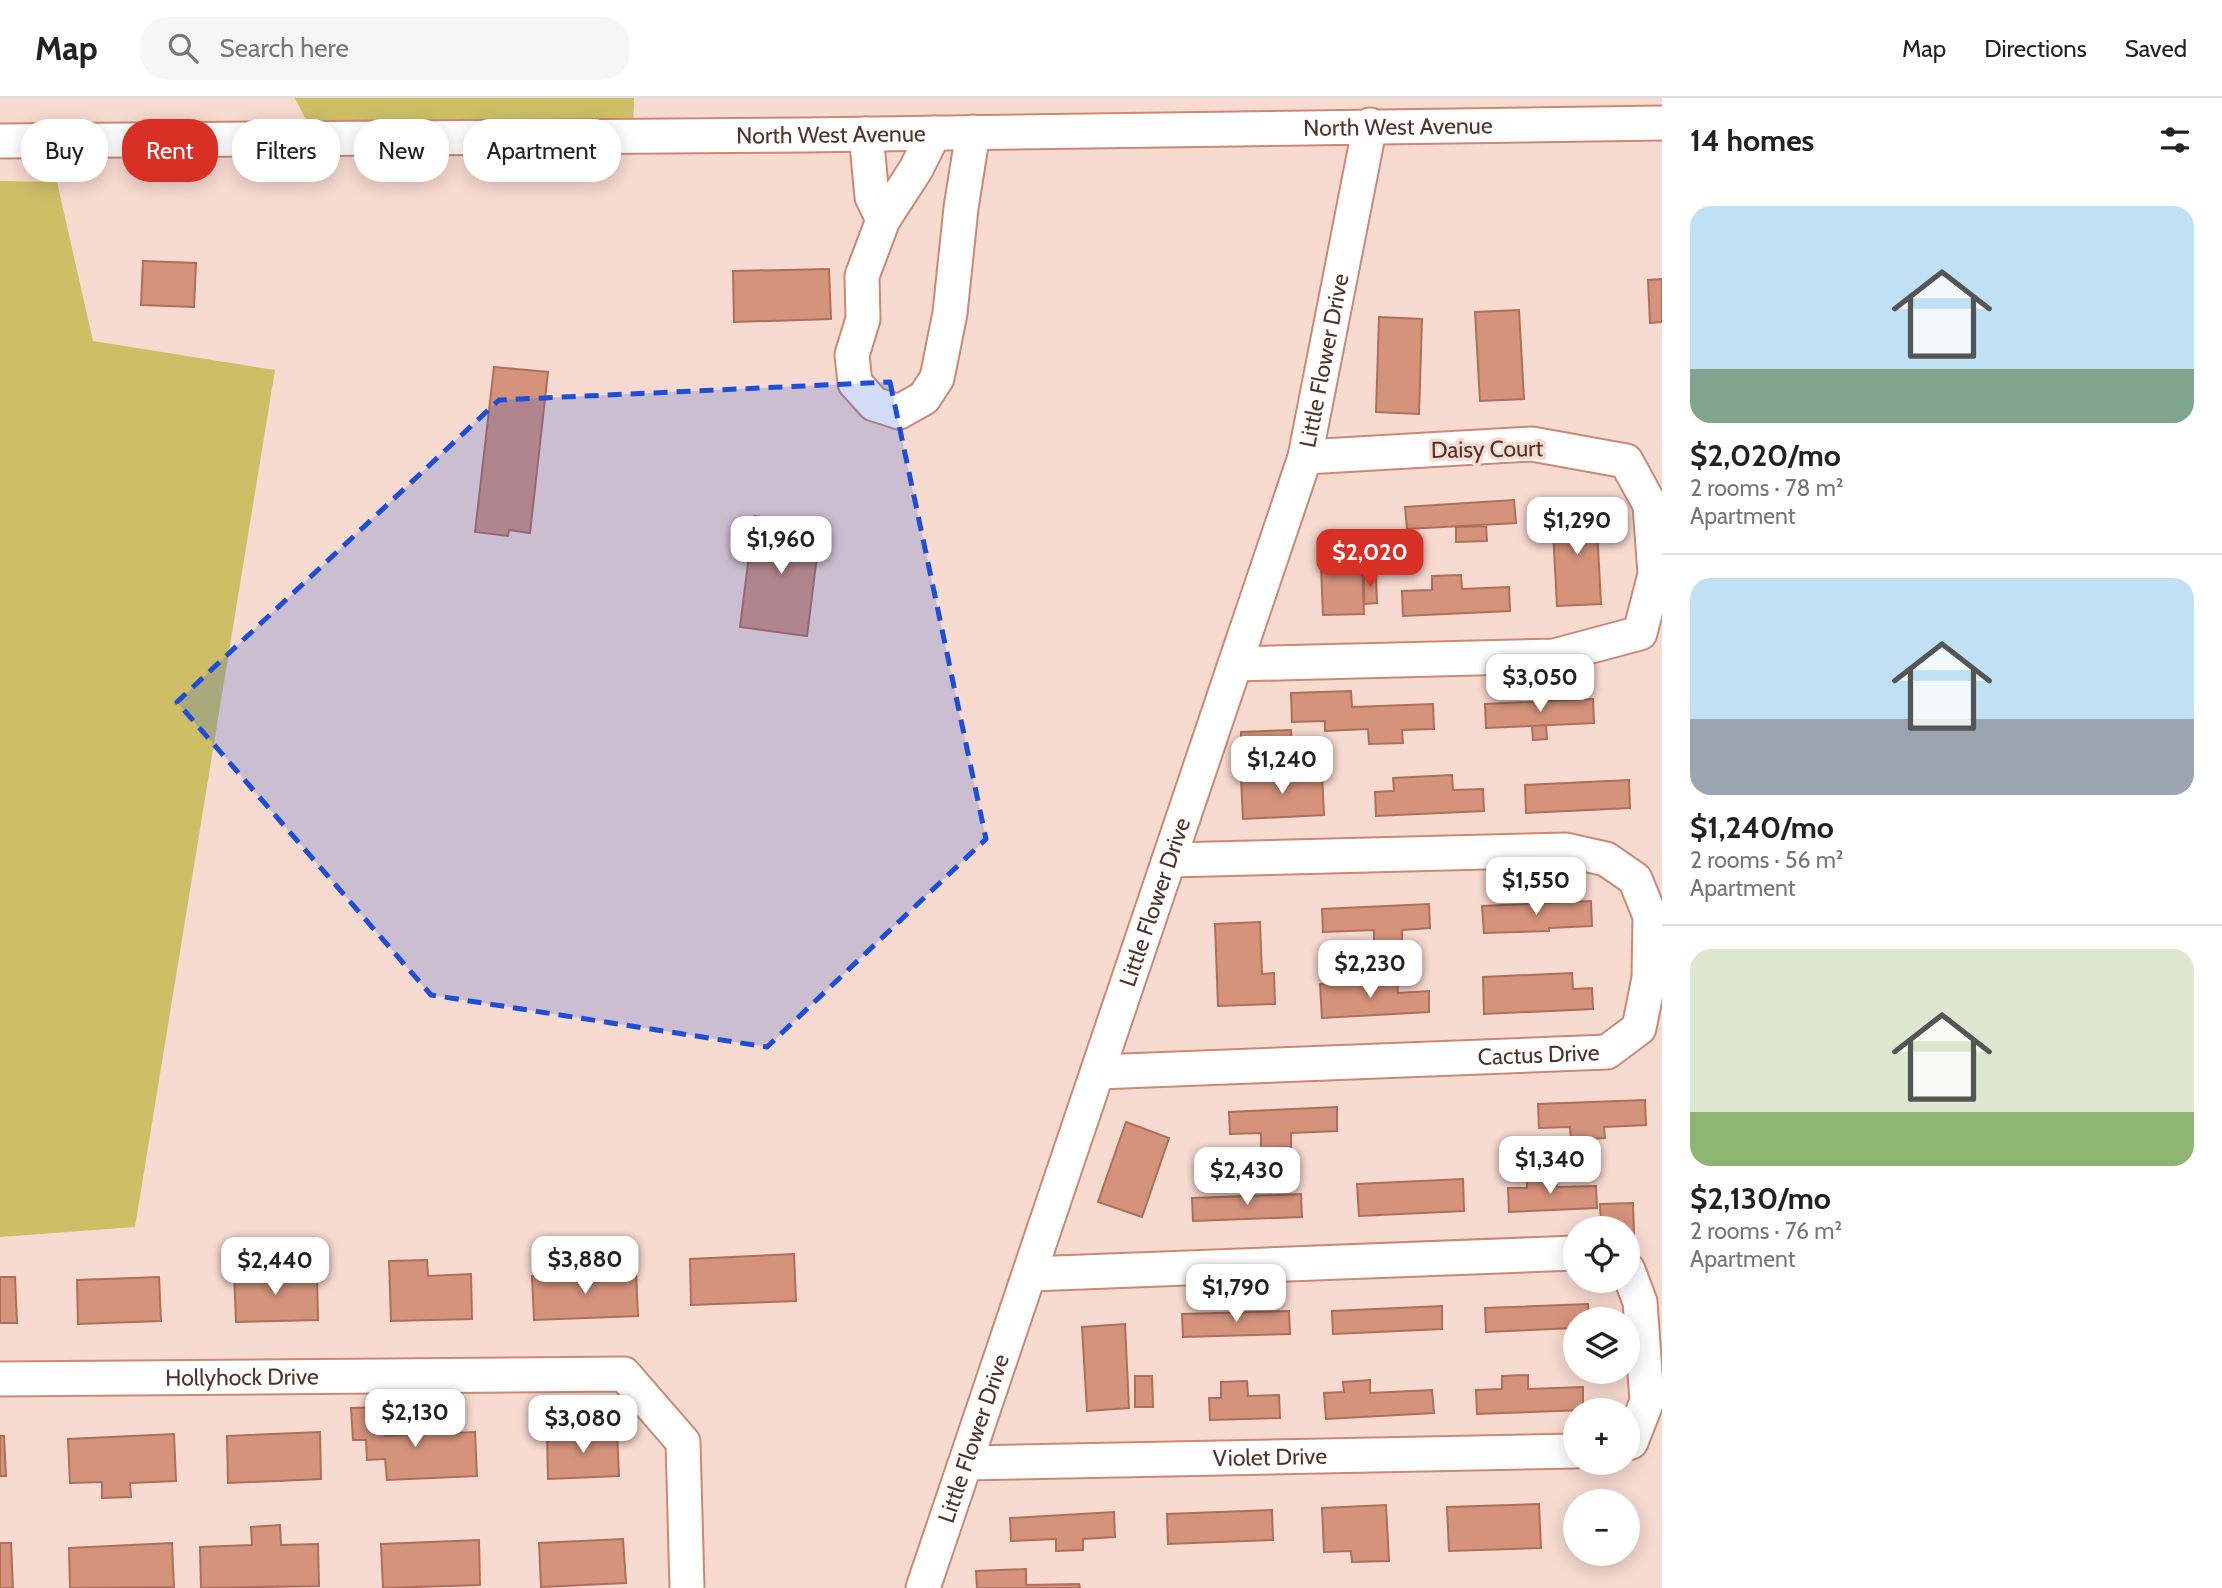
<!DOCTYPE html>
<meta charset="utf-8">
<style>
body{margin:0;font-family:Cabin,sans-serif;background:#f6f6f6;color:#222;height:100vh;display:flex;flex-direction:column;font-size:26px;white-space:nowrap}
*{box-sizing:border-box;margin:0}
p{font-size:23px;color:#767676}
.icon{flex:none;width:38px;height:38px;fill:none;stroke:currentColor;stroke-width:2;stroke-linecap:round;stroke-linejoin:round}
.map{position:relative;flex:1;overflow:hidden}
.side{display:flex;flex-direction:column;background:#fff;width:560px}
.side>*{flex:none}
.hud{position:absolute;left:21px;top:21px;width:665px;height:63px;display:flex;gap:14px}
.buttons{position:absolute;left:1563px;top:1118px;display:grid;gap:14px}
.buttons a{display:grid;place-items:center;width:77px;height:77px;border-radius:50%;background:#fff;box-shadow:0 4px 18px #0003;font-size:35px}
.price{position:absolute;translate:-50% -60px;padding:0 16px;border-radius:14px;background:#fff;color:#222;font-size:23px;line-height:46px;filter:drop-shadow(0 2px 4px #0008)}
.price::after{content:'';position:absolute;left:50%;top:42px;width:21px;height:16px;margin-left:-10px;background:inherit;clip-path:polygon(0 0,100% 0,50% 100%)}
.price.selected{background:#d93025;color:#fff}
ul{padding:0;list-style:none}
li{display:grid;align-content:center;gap:14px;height:371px;padding:0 28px}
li+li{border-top:2px solid #e0e0e0}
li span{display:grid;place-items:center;height:217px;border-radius:21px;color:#555}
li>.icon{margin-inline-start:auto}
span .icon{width:126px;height:126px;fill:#fffc;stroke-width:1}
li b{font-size:30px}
h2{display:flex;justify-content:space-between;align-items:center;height:84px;padding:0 28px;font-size:30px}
.tag{padding:0 24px;border-radius:28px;background:#fff;box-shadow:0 4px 18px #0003;font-size:24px;line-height:63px}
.tag.selected{background:#d93025;color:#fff}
header{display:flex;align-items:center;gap:42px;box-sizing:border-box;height:98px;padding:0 35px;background:#fff;border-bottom:2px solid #e0e0e0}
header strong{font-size:33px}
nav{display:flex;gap:38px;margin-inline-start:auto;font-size:24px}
.search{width:490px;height:63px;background:#f6f6f6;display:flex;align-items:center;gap:18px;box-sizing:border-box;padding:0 24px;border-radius:28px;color:#767676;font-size:26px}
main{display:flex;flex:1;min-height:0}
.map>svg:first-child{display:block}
.green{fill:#cebf67}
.building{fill:#d6937c;stroke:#af6f5a;stroke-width:2}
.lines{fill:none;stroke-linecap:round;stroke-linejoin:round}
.minor-casing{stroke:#cb8973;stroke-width:37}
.minor{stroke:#fff;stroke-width:33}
.marked{fill:#1d4ed8;fill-opacity:0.2;stroke:#1d4ed8;stroke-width:5;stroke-dasharray:14 9;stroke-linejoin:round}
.labels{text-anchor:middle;stroke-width:7;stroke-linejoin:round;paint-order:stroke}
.street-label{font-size:23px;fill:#50342b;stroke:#f7dad0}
</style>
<header>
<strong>Map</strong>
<div class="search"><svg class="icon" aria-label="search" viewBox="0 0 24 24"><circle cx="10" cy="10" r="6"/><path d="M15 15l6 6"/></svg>Search here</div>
<nav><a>Map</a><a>Directions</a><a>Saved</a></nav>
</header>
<main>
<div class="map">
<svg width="1662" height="1490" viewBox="0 0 1662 1490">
<rect width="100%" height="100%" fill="#f7dad0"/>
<path class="green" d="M295,0H634L633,36H313Z
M0,83L57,84L93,243L275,272L135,1129L0,1139Z"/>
<path class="building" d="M143,163L196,165L194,209L141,207Z
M829,171L831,221L734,224L733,173Z
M1662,181V224L1650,225L1648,182Z
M1519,212L1524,301L1480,303L1475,214Z
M1379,219L1422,221L1419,316L1376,314Z
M494,269L548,274L530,435L509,432L508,438L475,434Z
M1514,402L1516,425L1407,431L1405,409Z
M1596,410L1601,506L1557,508L1552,413Z
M754,418L821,426L807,538L740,529Z
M1486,428L1487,443L1456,444V429Z
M1361,444L1364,516L1323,517L1320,446Z
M1364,477H1376L1377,505L1364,506Z
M1461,477L1462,491L1509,489L1510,513L1403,518L1402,493L1432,492V478Z
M1351,593L1352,609L1433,606L1434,631L1402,632L1403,645L1369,646L1368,631L1325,633V623L1292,624L1291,595Z
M1593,601L1594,625L1486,630L1485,606Z
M1546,627L1547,641L1533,642L1532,628Z
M1291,632L1292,654L1241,656V634Z
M1322,676L1324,717L1243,721L1241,680Z
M1452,677L1453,692L1483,691L1484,713L1376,718L1375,694L1394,693L1393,680Z
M1629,682L1630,710L1526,715L1525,687Z
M1591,803L1592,828L1549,830V833L1484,835L1482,808Z
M1429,806L1430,830L1402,832V845L1374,847V832L1323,834L1322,811Z
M1260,824L1262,876L1274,875L1275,906L1218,908L1215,826Z
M1572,875L1573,891L1592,890L1593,911L1484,916L1483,879Z
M1397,882L1398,895L1429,893V914L1322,920L1320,886Z
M1645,1002L1646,1027L1604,1029L1605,1040L1571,1042L1570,1029L1539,1030L1538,1006Z
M1337,1009V1033L1291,1035V1049L1261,1050V1035L1230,1036L1229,1014Z
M1126,1024L1169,1040L1142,1119L1098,1104Z
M1556,1075L1557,1089L1596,1088L1597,1110L1509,1114L1508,1090H1527V1076Z
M1463,1081L1464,1113L1359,1118L1357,1086Z
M1301,1096L1302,1119L1193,1123L1192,1100Z
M1633,1105L1634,1136H1628V1130H1601L1600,1106Z
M794,1156L796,1203L691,1207L690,1161Z
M427,1162L428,1178L471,1176L472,1221L391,1223L389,1163Z
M277,1170V1179L317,1177L318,1222L236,1224L234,1172Z
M636,1173L638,1218L534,1222L532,1178Z
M0,1179H15L17,1225H0Z
M159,1179L161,1223L78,1226L77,1182Z
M1588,1206L1589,1222H1575V1230L1486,1234L1485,1210Z
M1442,1208V1231L1333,1236L1332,1213Z
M1289,1213L1290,1236L1183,1239L1182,1216Z
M1125,1226L1129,1310L1087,1313L1082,1229Z
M1528,1277V1291L1583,1289V1312L1477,1316L1476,1292L1502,1291V1278Z
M1135,1278H1152L1153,1309H1135Z
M1370,1282V1295L1432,1292L1434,1315L1326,1321L1324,1295L1344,1294L1343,1284Z
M1247,1283L1248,1298L1279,1297L1280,1320L1210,1322L1209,1300H1221V1284Z
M384,1309L385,1338L475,1334L477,1378L387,1382L385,1361L367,1362L366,1342H353L351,1310Z
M617,1333L619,1378L548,1381L547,1336Z
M320,1334L321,1381L228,1385L227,1338Z
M174,1336L176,1383L130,1385L131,1399L102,1400V1384L70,1385L68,1341Z
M0,1338H4L6,1378H0Z
M1539,1406L1541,1450L1449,1453L1447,1409Z
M1386,1407L1389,1463L1352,1464L1351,1453L1324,1454L1322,1410Z
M1272,1412L1273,1442L1168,1446L1167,1416Z
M1114,1414L1115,1439L1083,1441V1452L1056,1453V1441L1011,1443L1010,1420Z
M280,1427L281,1447L318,1446L319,1488L201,1490L200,1449L252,1447L251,1429Z
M623,1441L626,1485L541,1489L539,1445Z
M479,1442L480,1487L383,1490L381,1446Z
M0,1445H11L13,1490H0Z
M172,1445L174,1489L70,1490L69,1450Z
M1026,1471V1487L1079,1486L1080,1490H977L976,1473Z"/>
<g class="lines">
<g class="minor-casing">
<g id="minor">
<path d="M934,35L916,71L883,122L862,178L863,221L852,257L855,285L874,306L899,314L924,300L937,280L950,215L961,110L973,34"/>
<path d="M866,36L872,99L883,122"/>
<path id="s1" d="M0,43L805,37L1662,25"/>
<path d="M1235,566L1554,558L1640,535L1655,476L1650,407L1626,363L1532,346L1305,359"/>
<path id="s2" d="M1098,974L1607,954L1639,930L1649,880L1650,818L1635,781L1606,761L1566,752L1169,762"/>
<path d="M1628,1172L1640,1204L1647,1303L1631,1344L1628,1345"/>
<path d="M1030,1176L1575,1155"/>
<path id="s3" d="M0,1281L624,1276L683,1344L687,1490"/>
<path id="s4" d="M966,1365L1575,1353"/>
<path id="s5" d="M923,1490L1305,359L1370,27"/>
</g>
</g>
<use href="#minor" class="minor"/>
</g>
<path class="marked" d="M890,284L986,741L767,949L431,897L177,604L499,302Z"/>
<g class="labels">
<g class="street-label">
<text dy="8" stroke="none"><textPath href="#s1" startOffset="1398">North West Avenue</textPath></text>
<text dy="8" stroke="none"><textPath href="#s1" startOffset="831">North West Avenue</textPath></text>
<text dy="8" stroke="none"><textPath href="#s5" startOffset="1292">Little Flower Drive</textPath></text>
<text transform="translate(1487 351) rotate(-1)" y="8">Daisy Court</text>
<text dy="8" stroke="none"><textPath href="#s5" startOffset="724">Little Flower Drive</textPath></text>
<text dy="8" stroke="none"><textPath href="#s2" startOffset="441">Cactus Drive</textPath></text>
<text dy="8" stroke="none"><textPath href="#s3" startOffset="242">Hollyhock Drive</textPath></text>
<text dy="8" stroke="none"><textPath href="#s5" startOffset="158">Little Flower Drive</textPath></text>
<text dy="8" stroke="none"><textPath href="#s4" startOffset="304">Violet Drive</textPath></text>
</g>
</g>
</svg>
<div class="buttons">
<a><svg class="icon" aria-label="locate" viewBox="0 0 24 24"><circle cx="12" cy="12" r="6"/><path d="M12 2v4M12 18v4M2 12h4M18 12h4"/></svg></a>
<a><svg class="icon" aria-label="layers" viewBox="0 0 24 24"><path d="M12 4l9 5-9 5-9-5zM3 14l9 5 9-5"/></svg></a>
<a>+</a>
<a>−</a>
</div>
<b class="price" style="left:1577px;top:459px">$1,290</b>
<b class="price" style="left:781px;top:478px">$1,960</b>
<b class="price selected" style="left:1370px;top:491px">$2,020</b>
<b class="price" style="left:1540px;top:616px">$3,050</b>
<b class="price" style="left:1282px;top:698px">$1,240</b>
<b class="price" style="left:1536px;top:819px">$1,550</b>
<b class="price" style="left:1370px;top:902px">$2,230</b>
<b class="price" style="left:1550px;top:1098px">$1,340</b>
<b class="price" style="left:1247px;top:1109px">$2,430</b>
<b class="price" style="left:585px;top:1198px">$3,880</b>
<b class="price" style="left:275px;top:1199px">$2,440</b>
<b class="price" style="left:1236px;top:1226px">$1,790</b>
<b class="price" style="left:415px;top:1351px">$2,130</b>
<b class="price" style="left:583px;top:1357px">$3,080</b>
<div class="hud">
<a class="tag">Buy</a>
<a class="tag selected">Rent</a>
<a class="tag">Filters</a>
<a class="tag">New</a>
<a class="tag">Apartment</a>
</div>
</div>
<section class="side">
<h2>14 homes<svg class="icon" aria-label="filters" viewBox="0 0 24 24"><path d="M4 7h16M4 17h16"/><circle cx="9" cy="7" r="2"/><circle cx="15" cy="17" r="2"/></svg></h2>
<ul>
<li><span style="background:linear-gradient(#bfe0f5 75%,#7fa58c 0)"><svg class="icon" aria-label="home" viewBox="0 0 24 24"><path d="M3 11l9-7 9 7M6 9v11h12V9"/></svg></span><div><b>$2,020/mo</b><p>2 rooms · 78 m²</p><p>Apartment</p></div></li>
<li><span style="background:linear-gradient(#bfe0f5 65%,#9aa5b1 0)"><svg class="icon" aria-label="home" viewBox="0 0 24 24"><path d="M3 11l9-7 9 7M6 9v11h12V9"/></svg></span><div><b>$1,240/mo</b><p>2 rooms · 56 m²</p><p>Apartment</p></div></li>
<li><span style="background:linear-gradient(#dfe7d0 75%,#8fb573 0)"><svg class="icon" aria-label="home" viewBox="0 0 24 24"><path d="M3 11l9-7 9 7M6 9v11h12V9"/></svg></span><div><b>$2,130/mo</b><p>2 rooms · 76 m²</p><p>Apartment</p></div></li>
</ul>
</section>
</main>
